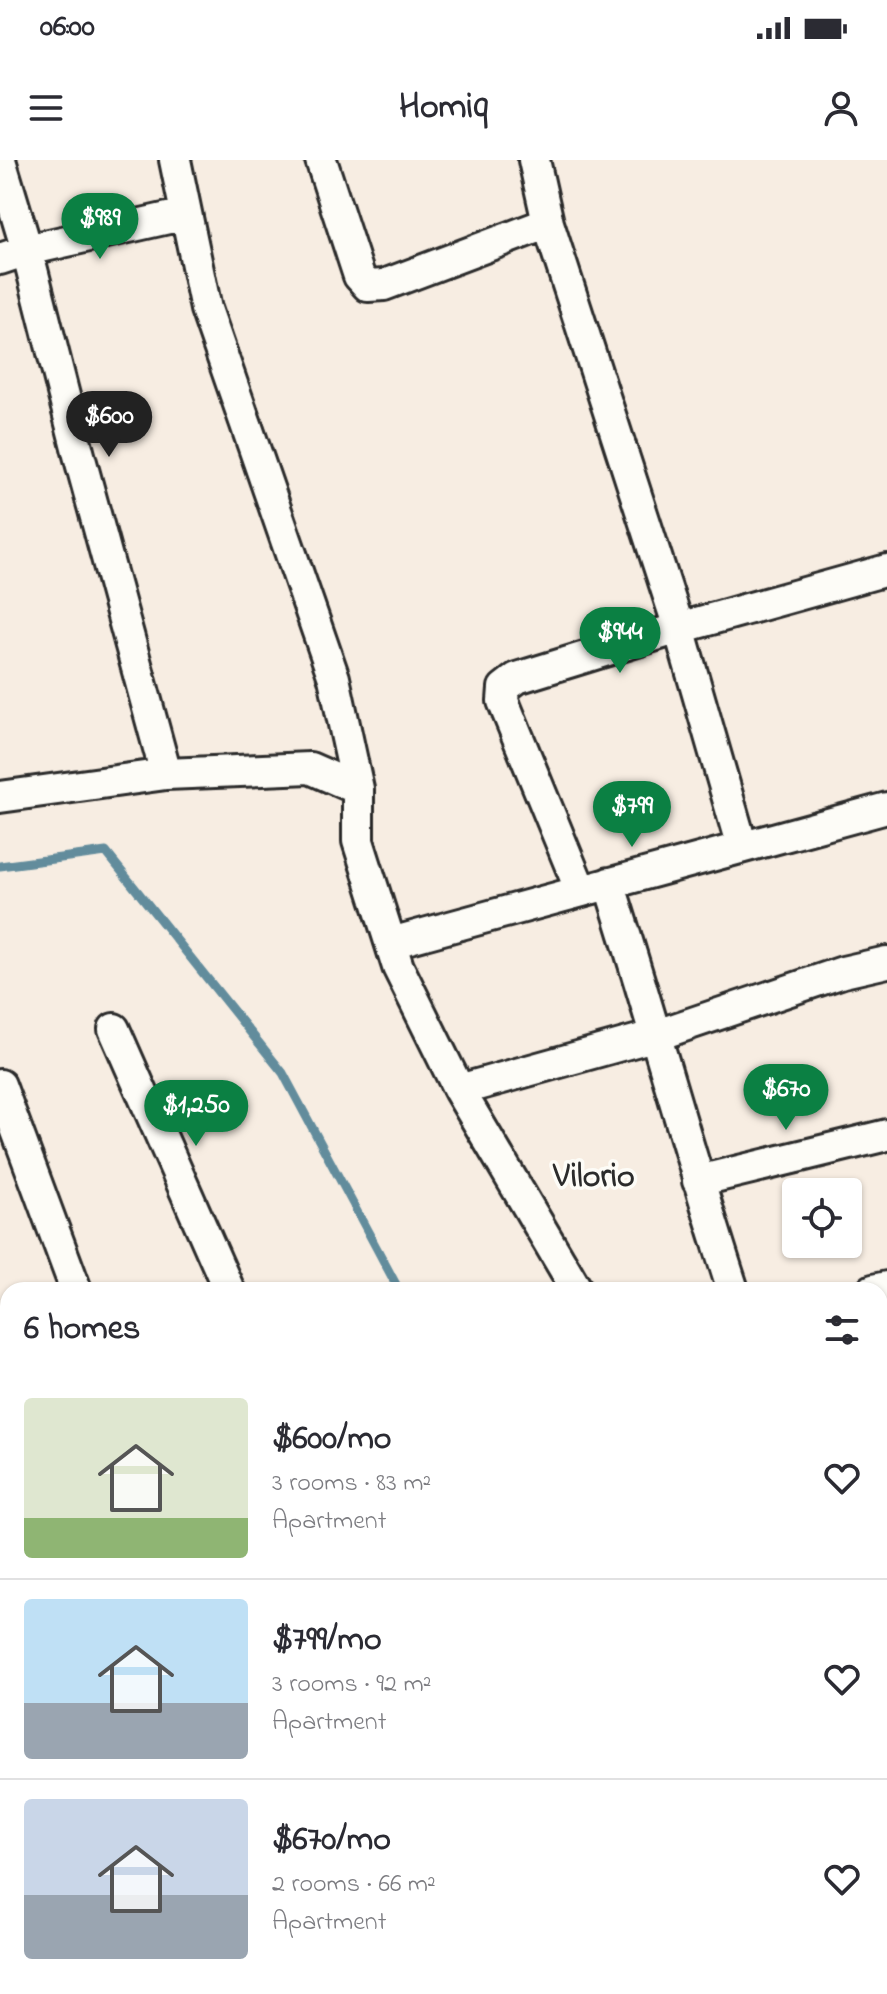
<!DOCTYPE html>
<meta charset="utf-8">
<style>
body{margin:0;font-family:"Indie Flower",sans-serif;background:#f2f2f3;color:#2b2b33;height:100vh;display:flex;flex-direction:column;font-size:30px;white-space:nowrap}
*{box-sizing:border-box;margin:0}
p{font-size:26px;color:#7c7c81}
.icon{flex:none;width:44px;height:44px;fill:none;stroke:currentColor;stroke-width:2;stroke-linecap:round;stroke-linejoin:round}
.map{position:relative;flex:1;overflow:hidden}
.sheet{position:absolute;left:0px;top:1122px;width:888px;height:712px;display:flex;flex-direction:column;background:#fff;border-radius:24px 24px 0 0;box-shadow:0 2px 6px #0004}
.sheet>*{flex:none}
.tools{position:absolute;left:782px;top:1018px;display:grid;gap:16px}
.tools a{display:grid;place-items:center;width:80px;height:80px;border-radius:8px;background:#fff;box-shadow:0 2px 6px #0004;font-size:40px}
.price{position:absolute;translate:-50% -68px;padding:0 18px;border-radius:28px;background:#0b8043;color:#fff;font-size:26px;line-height:52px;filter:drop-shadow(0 2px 4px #0008)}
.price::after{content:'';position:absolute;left:50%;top:48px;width:24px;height:18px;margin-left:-12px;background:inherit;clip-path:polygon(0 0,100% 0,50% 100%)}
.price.on{background:#222;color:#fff}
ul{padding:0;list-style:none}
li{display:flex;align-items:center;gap:24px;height:200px;padding:0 24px}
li+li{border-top:2px solid #e1e1e2}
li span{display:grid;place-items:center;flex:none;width:224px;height:160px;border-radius:8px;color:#555}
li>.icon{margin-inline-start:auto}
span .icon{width:96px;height:96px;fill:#fffc;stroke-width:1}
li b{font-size:34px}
h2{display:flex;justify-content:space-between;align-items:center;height:96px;padding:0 24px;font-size:34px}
.status{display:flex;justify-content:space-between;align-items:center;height:56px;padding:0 40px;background:#fff;direction:ltr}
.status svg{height:22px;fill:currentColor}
header{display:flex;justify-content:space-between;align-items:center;height:104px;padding:0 24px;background:#fff;font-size:36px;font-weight:800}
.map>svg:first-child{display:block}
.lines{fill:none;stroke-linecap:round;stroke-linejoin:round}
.stream{stroke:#628c9c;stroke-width:9}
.minor-casing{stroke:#2b2b2b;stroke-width:36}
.minor{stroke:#fdfcf7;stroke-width:30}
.labels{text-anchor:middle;stroke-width:7;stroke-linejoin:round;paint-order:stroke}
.neighbourhood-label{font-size:34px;font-weight:bold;fill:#2b2b2b;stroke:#fdfcf7}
</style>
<div class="status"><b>06:00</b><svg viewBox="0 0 49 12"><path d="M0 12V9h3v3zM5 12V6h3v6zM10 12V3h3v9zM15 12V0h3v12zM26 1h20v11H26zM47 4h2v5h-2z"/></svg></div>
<header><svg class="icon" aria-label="menu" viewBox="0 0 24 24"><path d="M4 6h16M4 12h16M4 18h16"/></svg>Homiq<svg class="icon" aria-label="person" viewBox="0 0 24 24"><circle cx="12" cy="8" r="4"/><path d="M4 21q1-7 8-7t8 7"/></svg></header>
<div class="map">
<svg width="887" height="1834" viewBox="0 0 887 1834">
<rect width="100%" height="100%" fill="#f7ede2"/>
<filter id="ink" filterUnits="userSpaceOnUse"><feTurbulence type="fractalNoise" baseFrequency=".0125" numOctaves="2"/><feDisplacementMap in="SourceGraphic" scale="16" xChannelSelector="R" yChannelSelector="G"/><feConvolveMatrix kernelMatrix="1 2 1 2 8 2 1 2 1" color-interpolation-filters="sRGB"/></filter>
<g filter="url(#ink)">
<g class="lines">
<path class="stream" d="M0,706L106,692L283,913L399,1130
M393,1834L397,1826"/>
<g class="minor-casing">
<path id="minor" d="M0,0L27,90L79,295L166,614
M175,0L206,149L334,518L358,629V681L398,807L459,930L577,1130
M321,0L359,116L368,126L384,125L548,63
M534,0L548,63L679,468L742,687
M0,99L27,90L186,54
M0,637L166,614L310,608L358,629
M609,723C652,858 689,995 733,1130
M581,731L503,541L504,528L517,518L679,468L887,410
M391,783L887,648
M114,869L229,1130
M0,925L76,1130
M459,930L657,875L843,812L887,802
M698,1021L887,975
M873,1130L887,1127
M0,1174L8,1171
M0,1321L8,1318
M0,1551L8,1550
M880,1600L887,1598
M880,1779L887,1778
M0,1796L8,1795
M667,1826L669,1834
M182,1834L183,1826
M601,1834L638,1826"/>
</g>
<use href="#minor" class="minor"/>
</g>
</g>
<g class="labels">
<g class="neighbourhood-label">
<text x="594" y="1026">Vilorio</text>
</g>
</g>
</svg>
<div class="tools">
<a><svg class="icon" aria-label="locate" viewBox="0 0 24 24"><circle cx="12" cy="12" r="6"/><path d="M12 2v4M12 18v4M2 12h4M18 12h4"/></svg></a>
</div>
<b class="price" style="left:100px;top:101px">$989</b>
<b class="price on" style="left:109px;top:299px">$600</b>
<b class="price" style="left:620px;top:515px">$944</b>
<b class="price" style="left:632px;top:689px">$799</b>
<b class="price" style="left:786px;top:972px">$670</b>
<b class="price" style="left:196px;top:988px">$1,250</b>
<section class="sheet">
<h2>6 homes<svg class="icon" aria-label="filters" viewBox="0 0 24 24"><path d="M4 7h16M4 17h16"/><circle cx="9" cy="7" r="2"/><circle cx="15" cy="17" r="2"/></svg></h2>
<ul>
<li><span style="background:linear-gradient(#dfe7d0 75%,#8fb573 0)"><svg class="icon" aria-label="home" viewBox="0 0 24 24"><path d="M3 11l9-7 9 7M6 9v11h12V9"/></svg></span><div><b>$600/mo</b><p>3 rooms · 83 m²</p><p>Apartment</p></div><svg class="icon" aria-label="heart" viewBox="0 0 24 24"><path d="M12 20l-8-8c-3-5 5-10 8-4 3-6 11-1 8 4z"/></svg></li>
<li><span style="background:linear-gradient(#bfe0f5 65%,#9aa5b1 0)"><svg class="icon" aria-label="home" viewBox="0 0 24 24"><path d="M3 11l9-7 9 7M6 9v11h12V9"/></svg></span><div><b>$799/mo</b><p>3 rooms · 92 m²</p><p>Apartment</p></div><svg class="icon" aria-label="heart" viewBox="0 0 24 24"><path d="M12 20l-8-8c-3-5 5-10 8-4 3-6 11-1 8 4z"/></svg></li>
<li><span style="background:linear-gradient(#c9d6e8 60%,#9aa5b1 0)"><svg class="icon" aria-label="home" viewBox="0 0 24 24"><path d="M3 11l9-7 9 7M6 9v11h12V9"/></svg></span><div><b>$670/mo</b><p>2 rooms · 66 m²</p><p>Apartment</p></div><svg class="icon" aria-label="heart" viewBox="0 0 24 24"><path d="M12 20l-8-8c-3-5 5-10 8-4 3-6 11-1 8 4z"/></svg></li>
</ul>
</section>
</div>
